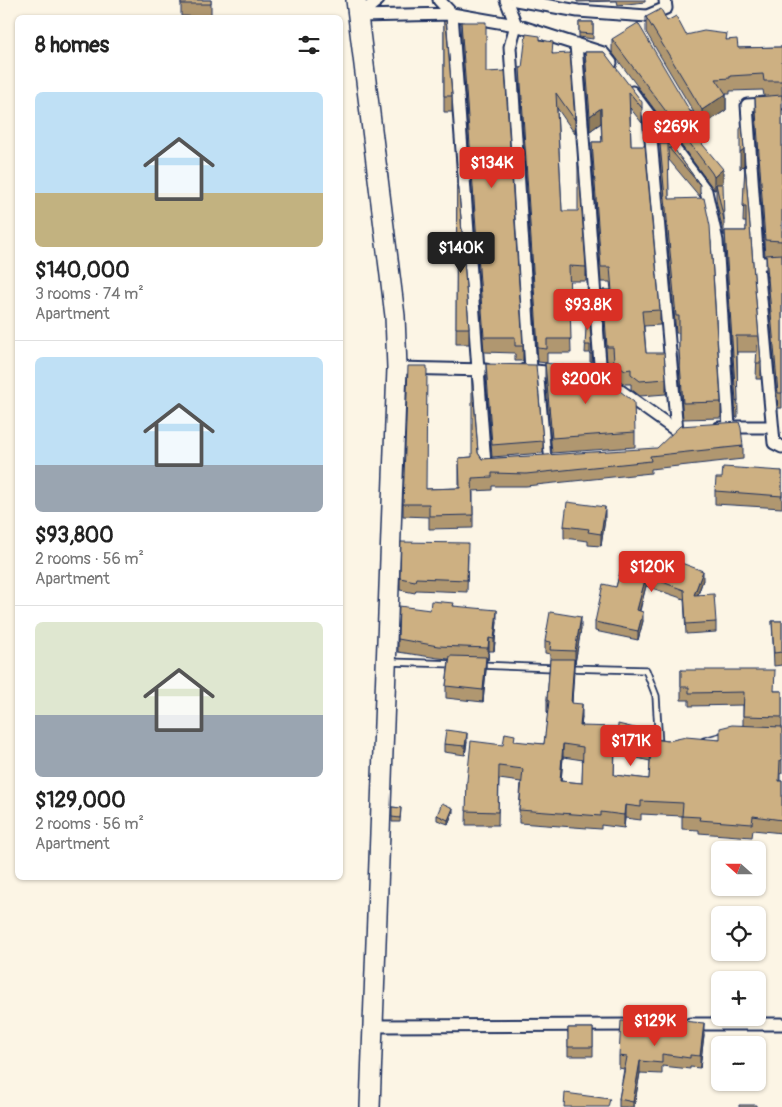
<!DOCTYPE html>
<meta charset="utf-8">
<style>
body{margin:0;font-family:Pangolin,sans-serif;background:#f6f6f6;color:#222;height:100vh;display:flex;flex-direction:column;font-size:19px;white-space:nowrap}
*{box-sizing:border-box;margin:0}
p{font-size:16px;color:#767676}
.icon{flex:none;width:28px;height:28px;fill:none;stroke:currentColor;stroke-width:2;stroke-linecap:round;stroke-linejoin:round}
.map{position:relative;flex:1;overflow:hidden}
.sheet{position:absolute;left:15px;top:15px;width:328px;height:865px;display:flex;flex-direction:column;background:#fff;border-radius:8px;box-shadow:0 1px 4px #0004}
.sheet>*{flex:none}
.needle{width:32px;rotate:291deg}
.buttons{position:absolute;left:711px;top:841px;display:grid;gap:10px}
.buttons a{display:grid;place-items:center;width:55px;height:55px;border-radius:8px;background:#fff;box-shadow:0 1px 4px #0004;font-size:25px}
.price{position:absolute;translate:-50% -42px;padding:0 11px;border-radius:5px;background:#d93025;color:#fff;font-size:16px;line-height:32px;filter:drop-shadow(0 1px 2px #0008)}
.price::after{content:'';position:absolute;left:50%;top:30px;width:15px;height:11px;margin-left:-8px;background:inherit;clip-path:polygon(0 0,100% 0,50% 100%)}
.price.current{background:#222;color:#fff}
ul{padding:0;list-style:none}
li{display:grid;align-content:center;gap:10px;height:265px;padding:0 20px}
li+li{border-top:1px solid #e0e0e0}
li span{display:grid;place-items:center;height:155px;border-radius:8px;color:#555}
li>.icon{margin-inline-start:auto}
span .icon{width:90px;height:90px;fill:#fffc;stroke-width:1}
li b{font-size:21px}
h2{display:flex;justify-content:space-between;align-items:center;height:60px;padding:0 20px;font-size:21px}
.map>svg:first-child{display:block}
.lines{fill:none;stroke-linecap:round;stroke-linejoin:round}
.service-casing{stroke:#1b2f5e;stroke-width:9}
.minor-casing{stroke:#1b2f5e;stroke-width:15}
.primary-casing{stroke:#1b2f5e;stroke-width:22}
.service{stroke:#fcf5e5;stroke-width:5.5}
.minor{stroke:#fcf5e5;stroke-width:11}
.primary{stroke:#fcf5e5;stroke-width:19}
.wall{fill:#b09770;stroke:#1b2f5e;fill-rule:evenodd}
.shaded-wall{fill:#907b5b;stroke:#1b2f5e}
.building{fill:#cdb082;stroke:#1b2f5e;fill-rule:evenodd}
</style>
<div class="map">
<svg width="782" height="1107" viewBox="0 0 782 1107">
<rect width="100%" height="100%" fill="#fcf5e5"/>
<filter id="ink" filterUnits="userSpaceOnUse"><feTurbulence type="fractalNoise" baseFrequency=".02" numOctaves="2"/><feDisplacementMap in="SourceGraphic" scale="10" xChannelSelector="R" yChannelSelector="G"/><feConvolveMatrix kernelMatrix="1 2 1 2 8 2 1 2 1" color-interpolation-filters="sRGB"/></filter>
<g filter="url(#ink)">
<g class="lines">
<g class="service-casing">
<path id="service" d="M690,115L704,138
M540,370L548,461
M389,662L455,664
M479,665L555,668
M566,668L646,670L656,696L659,746
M704,741L726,735"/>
</g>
<g class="minor-casing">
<path id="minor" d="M439,0L452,14L485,465H493
M506,0L516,25L510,47L531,369
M516,0L578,11L647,16L666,8L665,0
M358,16L452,14L516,25L603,53L611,63
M358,16L378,0
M576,44L601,377
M632,92L706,191L717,241L729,427L719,428
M649,117L677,431
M782,263H763L758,266L774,443L782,447
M758,266L747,105L782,103
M397,368L486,370
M524,370L601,377L677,431
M729,427H772
M690,1024H782
M373,1026L634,1025"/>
</g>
<g class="primary-casing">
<path id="primary" d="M356,0L395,316L397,368L370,1107"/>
</g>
<use href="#service" class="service"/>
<use href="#minor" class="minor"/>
<use href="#primary" class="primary"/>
</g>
<path class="wall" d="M181,0H211V17L181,16Z
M577,0H645V2L618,5L617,1L577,2Z
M646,17L667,21L686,35L727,40L738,48L782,47V408H778L766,270V256H765L755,113V97L764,96L763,90L730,91V94H726V110L702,126L646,32Z
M444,21L452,96V112H444Z
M461,22L486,72L523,346V361H515V353L484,352L461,38Z
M579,22H593V39L579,37Z
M612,39L694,131L693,132L723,183L721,184L724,220V236L716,200V189L714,190L712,187L612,52Z
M540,40L553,54L575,120V134L557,108L562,211L586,267V281H569L571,353H547V363L538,362L520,83V68H522Z
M585,52H604L642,108V123L630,108L631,146L660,310V325L644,326L646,353L666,379V394L640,396L631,389V384H625L614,377L613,362H607L603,305V290H611L610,282H601L592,157V142H602L601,123L590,131L585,67Z
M659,128L700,185V197L669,160L668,155L669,199L721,402V418L683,419L679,367V333H676L660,160V146L659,144Z
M745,164L761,363V379H756L757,352H737L738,417L736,418L725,248V231H746V222H743Z
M457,166L469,328V344H456Z
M588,297L592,354V362H590V353H585Z
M545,363L569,376L635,432V447L552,453L545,378Z
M486,364L543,441V453L492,457L486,376Z
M743,446V459L651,469V473L526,486H492V490L473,491V528L429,529V517L403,516V504L426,489L459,488V458L472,457L478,453L482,459Z
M782,471V508L715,504V491L722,478Z
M605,519L601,546L588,545V541L564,538V526Z
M468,555L467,592L416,590L415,593L400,590V578Z
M625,555L703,580L698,595L716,622V632L686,634L684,599L646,586L640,611L643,621L638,640L595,631V622L616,587Z
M454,606L497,622L494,651H489L488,660H486V670L483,702L446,698V686L449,659L438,658L398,652V639L430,610Z
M772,621H782V665L774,666Z
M581,629L575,663H574L572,703L582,717L581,726L668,741L720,740L743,725V705L689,706V700H681V670L774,691H782V773L780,774V781H782V833L753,830L752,837L699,833V830L682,829V816L641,814V820L625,818L624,828L601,825V829L519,823V810L521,782L499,779L498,825H466L467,781L503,745L515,742L544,744L548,713H547V700L550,659V654L545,653V641ZM615,753L650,761L649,779L614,775ZM563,757L583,760L582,783L561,781Z
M467,742L465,755L444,752V744Z
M392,807L401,808L400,822H392Z
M453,812L448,824L437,820V815Z
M568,1028H593V1056H568Z
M704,1035L700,1068L690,1067V1069L662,1066V1074L640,1073L634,1107H619V1099L624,1069L619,1068V1056Z"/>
<path class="shaded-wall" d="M726,94V110L702,126V110Z
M601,108V123L590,131V116Z
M694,118V131L690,135L687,123Z
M744,149V165L740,169V152Z
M723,169V183L717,188L716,184V189L714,190V177Z
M605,507V519L601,546V534Z
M703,571V580L694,605V595Z
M646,576V586L637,620V610Z
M497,610V622L494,651V639Z
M643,612V621L638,640V631Z
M581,617V629L575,663V651Z
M489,638V651L488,660V648Z
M486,657V670L483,702V690Z
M574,659V672L571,716V703Z
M582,704V717L580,739V726Z
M467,733V742L465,755V746Z
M563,744V757L560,794V781Z
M625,805V818L624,828V815Z
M453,808V812L448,824V820Z
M704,1023V1035L700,1068V1056Z
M640,1061V1073L634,1107H633V1102Z"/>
<path class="building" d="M181,0H211V4H181Z
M661,9L667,21L676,16L686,35L704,31L727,34L726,40L737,39L738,48L782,47V81H764L763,74L730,76V78L716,79L726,94L702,110L646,17Z
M444,21H446L452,96H444Z
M461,22H486V72L505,71L523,346H515V337H484Z
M579,22H593V34L579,33Z
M638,23L694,118L687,123L690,125L688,127L723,169L714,177L712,173L612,39Z
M526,34L540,36V40L553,42L552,54L570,53L575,120L556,93L562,211H578V158L586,267L569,266L571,339H547V349L538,348L520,68H522Z
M585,52H604L642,102V108L629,92L631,146H645L660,310L642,311L646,353H664L666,379L640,381L631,374V369L625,370L614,362L613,347H607L603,290L612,291L610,267H601L592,142H602L601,108L590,116Z
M782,95V241L765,240L755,97Z
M742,126L744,149L740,152V129Z
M659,128L700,185L669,148H672L659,132Z
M660,144H668L669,199L704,198L710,226L721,402L683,403L679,351V316H676Z
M745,164L761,363H756L758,336H736L738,401L736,402L725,231H746V206H743Z
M457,166L469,328H456Z
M716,184H723L724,220Z
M782,254V393H778L766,255Z
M588,297L592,354H590V345H585Z
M545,363L568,366L569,376L602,377L634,402L635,432L552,438Z
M486,364L536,365L543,441L492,445Z
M408,366H427L426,489L460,488L459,458L472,457V375L478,453L482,459L657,448L680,426L739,422L741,428L743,446L650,456L651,461L526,474L492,473V477L472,478L473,515L429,516V504H403Z
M723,467L782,471V496L715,491L716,478H722Z
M567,502L605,507L601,534L588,532L589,529L564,526Z
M401,542L468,543L467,580L416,578L415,581L400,578Z
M657,554L703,571L694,595L714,594L716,622L686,624L684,590L646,576L637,610L643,612L638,631L595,622L603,584L616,587L625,555L654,563Z
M431,601L454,603L453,606L497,610L494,639L489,638L488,648L438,646L398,639L399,606L430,610Z
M550,612L581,617L575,651L550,650L551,642L545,641Z
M772,621H782V652L774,653Z
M450,656L486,657L483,690L446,686Z
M550,659H574L571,703L582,704L580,726L618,727V724L647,731L646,738L668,741L686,737L720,740V728L732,725L782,727V760H780L779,781H782V820L753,816L752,824L699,820L700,817L682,816L683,803L641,801V807L625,805L624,815L601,812V816L519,810L523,769L499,766L498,812L466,811L467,781L471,741L503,745L505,733L515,735L514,741L544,744L549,701L547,700ZM615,740L651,748L649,779L614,775ZM563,744L583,747L582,783L560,781Z
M681,670H775L774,691H782V717L743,716L744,692L689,693V687H681Z
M446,730L467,733L465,746L444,744Z
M442,803L453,808L448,820L437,815Z
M392,807L401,808L400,818L392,817Z
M671,1020L704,1023L700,1056L690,1055V1058L662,1054V1063L640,1061L633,1102L619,1099L627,1057L619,1056L621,1021L671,1023Z
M568,1028H593V1047H568Z
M565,1093L610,1099L608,1107H564Z
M739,1105H756V1107H739Z"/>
</g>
</svg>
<div class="buttons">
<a><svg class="needle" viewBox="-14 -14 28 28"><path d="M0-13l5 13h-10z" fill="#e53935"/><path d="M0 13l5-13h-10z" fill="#767676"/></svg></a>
<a><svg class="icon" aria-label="locate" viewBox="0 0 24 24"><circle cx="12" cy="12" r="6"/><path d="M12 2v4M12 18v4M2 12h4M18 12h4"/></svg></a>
<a>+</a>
<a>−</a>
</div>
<b class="price" style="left:676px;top:153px">$269K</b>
<b class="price" style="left:492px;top:189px">$134K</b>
<b class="price current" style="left:461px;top:274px">$140K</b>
<b class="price" style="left:588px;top:331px">$93.8K</b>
<b class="price" style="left:586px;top:405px">$200K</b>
<b class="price" style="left:652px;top:593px">$120K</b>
<b class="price" style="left:631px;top:767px">$171K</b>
<b class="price" style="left:655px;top:1047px">$129K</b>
<section class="sheet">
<h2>8 homes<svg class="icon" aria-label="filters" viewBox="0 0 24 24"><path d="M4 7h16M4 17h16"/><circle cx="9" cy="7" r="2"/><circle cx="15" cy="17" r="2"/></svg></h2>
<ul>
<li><span style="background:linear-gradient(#bfe0f5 65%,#c2b280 0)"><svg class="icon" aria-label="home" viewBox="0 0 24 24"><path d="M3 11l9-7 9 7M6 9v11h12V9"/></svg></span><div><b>$140,000</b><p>3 rooms · 74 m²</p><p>Apartment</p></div></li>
<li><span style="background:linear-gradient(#bfe0f5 70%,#9aa5b1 0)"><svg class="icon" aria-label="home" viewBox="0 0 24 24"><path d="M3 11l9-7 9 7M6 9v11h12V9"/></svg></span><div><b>$93,800</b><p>2 rooms · 56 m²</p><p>Apartment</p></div></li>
<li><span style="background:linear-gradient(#dfe7d0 60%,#9aa5b1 0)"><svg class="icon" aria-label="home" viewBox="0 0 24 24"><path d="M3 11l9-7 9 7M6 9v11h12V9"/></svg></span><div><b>$129,000</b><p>2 rooms · 56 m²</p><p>Apartment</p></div></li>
</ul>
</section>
</div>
